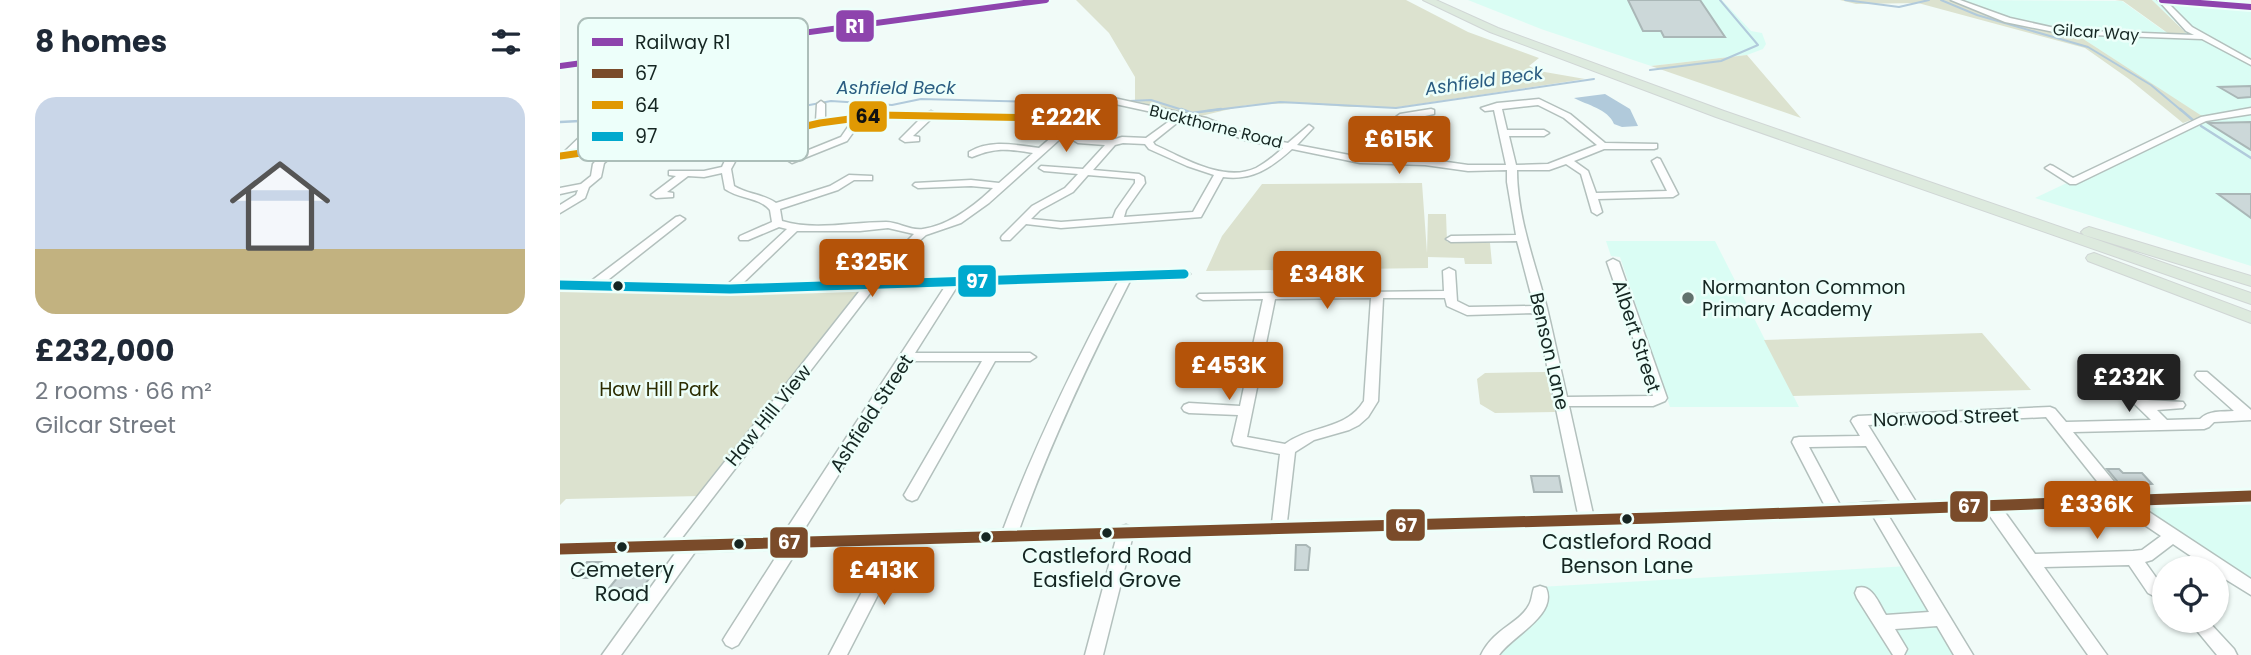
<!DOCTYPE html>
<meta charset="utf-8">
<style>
body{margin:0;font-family:Poppins,sans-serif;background:#f2f2f3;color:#1f2937;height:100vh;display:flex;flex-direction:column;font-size:26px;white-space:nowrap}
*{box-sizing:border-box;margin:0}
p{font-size:23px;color:#747a83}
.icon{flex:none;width:38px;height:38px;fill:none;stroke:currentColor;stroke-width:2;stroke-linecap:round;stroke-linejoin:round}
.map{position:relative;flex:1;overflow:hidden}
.drawer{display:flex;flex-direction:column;background:#fff;width:560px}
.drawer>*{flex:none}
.fabs{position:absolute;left:1592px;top:556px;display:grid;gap:14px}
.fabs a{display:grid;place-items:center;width:77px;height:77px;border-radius:50%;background:#fff;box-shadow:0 2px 5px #0004;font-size:35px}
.price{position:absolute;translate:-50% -60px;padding:0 16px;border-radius:7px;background:#b45309;color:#fff;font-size:23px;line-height:46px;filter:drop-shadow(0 2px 4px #0008)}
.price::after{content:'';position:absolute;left:50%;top:42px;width:21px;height:16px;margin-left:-10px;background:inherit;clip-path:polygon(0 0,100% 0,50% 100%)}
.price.selected{background:#222;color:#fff}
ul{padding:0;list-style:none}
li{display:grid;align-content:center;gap:14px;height:371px;padding:0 35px}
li+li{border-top:2px solid #e0e1e3}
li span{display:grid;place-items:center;height:217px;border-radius:21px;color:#555}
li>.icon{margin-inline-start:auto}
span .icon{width:126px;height:126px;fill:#fffc;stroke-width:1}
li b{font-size:30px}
h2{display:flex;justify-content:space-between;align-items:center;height:84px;padding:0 35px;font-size:30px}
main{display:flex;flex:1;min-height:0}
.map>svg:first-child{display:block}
.built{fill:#dafdf4}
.green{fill:#dce2cf}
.water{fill:#b1cadb}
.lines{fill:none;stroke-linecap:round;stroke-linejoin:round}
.stream-far1{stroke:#b1cadb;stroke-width:2}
.stream{stroke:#b1cadb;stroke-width:2.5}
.building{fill:#ccd8d9;stroke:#aab7b7;stroke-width:2}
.minor-casing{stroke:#b3c0bd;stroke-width:3}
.highway-casing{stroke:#d0d6d5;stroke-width:2}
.minor{fill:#fdfefe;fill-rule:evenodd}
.highway{fill:#ddeade;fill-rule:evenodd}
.rail-casing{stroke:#d3d6d6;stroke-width:3.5}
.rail{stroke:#edfffa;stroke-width:2;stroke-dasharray:6;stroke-linecap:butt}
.bus-1-casing{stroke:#edfffa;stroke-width:17}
.bus-2-casing{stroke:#edfffa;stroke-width:11}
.bus-3-casing{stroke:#edfffa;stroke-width:14}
.bus-1{stroke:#7a4b2a;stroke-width:11}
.bus-2{stroke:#e09903;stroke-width:7}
.bus-3{stroke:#00a9ce;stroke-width:9}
.rail-1-casing{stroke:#edfffa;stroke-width:10}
.rail-1{stroke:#8e44ad;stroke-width:6}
.bus-dot{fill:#152622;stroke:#edfffa;stroke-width:2.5}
.poi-dot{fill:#62716d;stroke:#edfffa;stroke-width:2.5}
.labels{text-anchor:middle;stroke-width:5;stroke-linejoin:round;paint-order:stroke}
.far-street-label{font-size:16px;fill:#152622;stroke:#edfffa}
.far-water-label{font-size:18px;font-style:italic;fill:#2a5c81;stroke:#edfffa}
.poi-label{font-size:19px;fill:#152622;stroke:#edfffa;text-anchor:start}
.street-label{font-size:19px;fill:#152622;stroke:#edfffa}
.park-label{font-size:19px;fill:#2b2c00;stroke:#edfffa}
.near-bus-label{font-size:21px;fill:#152622;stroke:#edfffa}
.key{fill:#edfffa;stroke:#acbeb9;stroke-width:2}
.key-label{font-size:19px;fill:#152622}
.line-badge{stroke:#edfffa;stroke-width:2.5}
.badge-label{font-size:19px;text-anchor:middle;font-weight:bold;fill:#fff}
.pale-badge-label{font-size:19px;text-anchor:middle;font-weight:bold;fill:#111}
</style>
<main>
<section class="drawer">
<h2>8 homes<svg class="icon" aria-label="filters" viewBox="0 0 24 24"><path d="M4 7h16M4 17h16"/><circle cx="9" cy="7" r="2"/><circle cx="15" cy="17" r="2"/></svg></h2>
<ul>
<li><span style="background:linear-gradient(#c9d6e8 70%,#c2b280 0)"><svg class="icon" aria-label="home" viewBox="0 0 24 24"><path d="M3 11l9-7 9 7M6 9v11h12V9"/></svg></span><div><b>£232,000</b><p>2 rooms · 66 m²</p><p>Gilcar Street</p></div></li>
</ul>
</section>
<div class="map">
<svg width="1691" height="655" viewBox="0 0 1691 655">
<rect width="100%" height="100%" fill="#f1fbf8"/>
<path class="built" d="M908,0H1162L1191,31L1202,33L1206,44L1203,49L1187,55L1091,66L981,29Z
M1405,0L1562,1L1604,31H1625L1592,0L1691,8V266L1475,198L1644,118L1514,33L1473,26L1401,3Z
M1046,241H1155L1239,407H1110L1060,257L1051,256Z
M1691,503V579L1598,519L1589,507Z
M1349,566L1404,655H930L963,622L979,587Z"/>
<path class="green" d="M516,0H846L908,32L979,58L969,66L979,71L1025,79L839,107H789L737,103L687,105L641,116L575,101V77L549,33Z
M1280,0H1405L1402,2L1437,16L1514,33L1642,116L1623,123L1569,79L1525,48L1358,3L1296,4Z
M1555,0H1592L1626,33L1609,34L1563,1Z
M1187,55L1241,118L1091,66Z
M862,183L867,253L868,214H886L887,242L930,243L932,264H905L904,258L868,257V268L646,271L662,236L702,184Z
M0,287H304L140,496L6,499L0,505Z
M1422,333L1471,390L1233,396L1204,340Z
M987,372L995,412L935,413L920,404L917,379L925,373Z"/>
<path class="water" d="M1045,94L1070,109L1078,126L1062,127L1054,124C1048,109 1027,105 1014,98Z"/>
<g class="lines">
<path class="stream-far1" d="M1285,0L1339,7L1369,0
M1381,0L1417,15L1528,47L1591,85L1622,111
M1090,70L1161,61L1198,45L1160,0
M569,101L591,100L626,111
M104,111L206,108L217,111L271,101L332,105L361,99L548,104
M647,111L720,102L836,108L1034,79"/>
<path class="stream" d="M211,109H225
M621,109L632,113L661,109
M1620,109L1634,121
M0,122L40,120L78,112L160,109
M1641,126L1691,158"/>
</g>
<path class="building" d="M1068,0H1140L1165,37H1104L1101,31H1083Z
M1691,86V97L1678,98L1659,87Z
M1691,122V150L1648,123H1650Z
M1658,194H1691V218Z
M1547,469H1559L1563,473H1582L1592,484L1561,486Z
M971,476H999L1002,492H974Z
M736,545H746L750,548L748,570H735Z
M27,562H41L28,578H14Z
M66,567H98L82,588H49Z"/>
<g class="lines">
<g class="minor-casing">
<path id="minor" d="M1391,0H1400L1450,18L1504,30L1634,35L1626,31L1598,0H1605L1632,27L1691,60V65L1642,39L1504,34L1445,22Z
M549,97L646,118L690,136L728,143L749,125L753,128L737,145L800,157L857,159C864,143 869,131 857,117L840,120L836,117L840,114L871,109L874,110V114L865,116C877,131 874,143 866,159L908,165H946L934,110L925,111L921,108L937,103L979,99L1010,114L1045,143L1097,144V148L1094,149H1044L1014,161L1028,171L1036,193L1107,191L1092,161L1097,158L1100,159L1118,194L1113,197L1038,199L1042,212L1037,215L1032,212L1021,174L1006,164L989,170H957C957,217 975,263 987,308C994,337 1000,367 1007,397L1093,396L1047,262L1053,259L1059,262L1107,398L1105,401L1093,406H1009L1033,514L1265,506L1232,442L1234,438L1239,437L1300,436L1291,421L1293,418L1298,416L1490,407L1495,409L1506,422L1591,420L1553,383L1551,380L1553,377H1563L1587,400L1623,402L1625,405L1623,408L1597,410L1607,420L1640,419C1649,410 1662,412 1674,411L1637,378L1635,375L1637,372H1647L1691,410V420L1654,422L1649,427L1644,429L1513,432L1565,495L1691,490V502L1580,506L1691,579V595L1657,574V569H1650L1613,544L1592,560L1585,562L1600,583L1605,586V602L1588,593L1569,565L1484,567L1547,655H1528L1427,512L1328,515L1413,655H1394L1377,626L1335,629L1347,649L1344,655H1333L1297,598L1295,593L1297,588C1312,583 1319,604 1326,615L1369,612L1313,516L572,539L543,655H525L556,539L343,546L287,655H269L326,546L238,549L178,645L172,648L166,645L163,640L166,635L221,549L135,552L61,655H42L116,552L0,555V543L103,540L302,288L170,292L0,288V282H30L116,217L120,216L125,219L44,283L167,285L227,229L219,227L188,240H180L179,238L180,236L212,222L210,210C199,197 179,199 165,189L162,173L144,177L128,176L107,192L113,193V197L96,198L91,195L116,176L109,175V171H144L162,167L172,146L158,149L58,151L44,163L41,177L29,187L25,198L0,213V205L16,195L18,190L0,194V188L21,184L31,176L33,164L44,152L0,159V153H3L27,130L30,129L34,132L15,151L56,145L100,144L122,129L103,126V122L110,117L114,120L113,122L134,128L112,144L158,143L256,121L257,104L261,101L265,104V120L319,112L367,113L371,111L375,113L487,115L512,119L523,109H529V113L429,203L401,223L366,235L348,251L344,252L339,249L354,234L328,228L300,231H237L181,285L567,272H628L630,274L624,277L571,279C529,361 490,443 459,530L560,527L566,525L571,527L712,523L720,454L674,445L672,441L678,415L629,413L624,411L622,408L624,405L629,403L680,406L691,353L647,352L641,348L647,344L693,345L703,299L643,300L639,298L637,296L639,294L884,291L883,271L889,268L895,271L897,301L909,307L974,306L957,241L891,242L886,239L891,236L956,235L947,182V170L908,171L865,165L800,163L732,149C711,168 692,181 663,177L641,217L501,228L466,224L450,240H442L441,238L442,236L472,206L505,188L518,174L484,171L479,168L481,166L523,169L545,145L518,143L513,140L515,138L552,140L562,137L586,138L615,117L546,102V98ZM978,105L1004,118L1037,145L988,164L956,165L949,136H984L989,133L984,130H947L942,109ZM319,118H361L340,139L345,142L359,141V137L353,136L371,119L487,121L507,124L479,148C456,145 430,139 409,152V156L412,157C436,147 448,149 473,153L439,183L411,180L355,183L353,185L358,188L411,186L433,188C414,206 390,225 363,229C351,231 338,222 326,222C292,222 255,231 222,221L220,209L278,190L294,180H312V176L289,175L270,186L216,203C203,194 187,194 174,186L171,169L183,147L180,144L260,126L292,121L281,137L229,158L227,160L232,163L287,141L302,120ZM623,118L640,122L685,140L723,148C715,155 706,163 696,168C664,183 624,158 595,145L593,142ZM563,143L585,144L589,149L627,166L654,175L633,212L564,217L566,210L585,183L584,177L579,174L533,170L555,145ZM528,175L575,179V183L556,210L553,218L501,222L471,219L480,210L513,192ZM559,280C516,361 475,444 443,530L240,536L350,361H422L344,495L347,499L352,501L357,499L435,361H470L476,357L470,353H355L398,285ZM386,285L222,536L121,539L314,288ZM811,298L804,401C785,431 752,424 725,444L687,437L715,299ZM823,298H885L887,306L907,315L976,313L1018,514L727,522L735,452L754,440L789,430L799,425L808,417L818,401ZM1486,417L1548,495L1356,502L1308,425ZM1306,446L1341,503L1316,502L1280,505L1249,447ZM1558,507L1601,536L1582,550L1573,551L1475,554L1444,511Z
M1691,108V114L1646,121L1516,184H1510L1485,168L1490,165L1493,166L1513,178L1641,117Z
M213,122L217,125L216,127L202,129L198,126L202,123Z
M980,586L986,588C998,615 952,636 939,655H921C934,628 959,624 969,605C972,600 972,593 974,588Z
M1629,621H1648L1674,649L1677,655H1657Z"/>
</g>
<g class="highway-casing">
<path id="highway" d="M863,0H876L938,28L1164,111L1691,293V304L1156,117L930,32Z
M1529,227L1691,276V286L1524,235L1521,232L1524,229Z
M1534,253L1691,312V323L1528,261L1526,258L1528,255Z"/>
</g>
<use href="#minor" class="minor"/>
<use href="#highway" class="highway"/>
<g class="rail-casing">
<path id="rail" d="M1629,0L1691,5"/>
</g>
<use href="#rail" class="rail"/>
<g class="bus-1-casing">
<path id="bus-1" d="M0,549L1093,518L1691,496"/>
</g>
<g class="bus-2-casing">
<path id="bus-2" d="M0,156L56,148L158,146L260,123L319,115L487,118L514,122"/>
</g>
<g class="bus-3-casing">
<path id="bus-3" d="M0,285L170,289L624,274"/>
</g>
<use href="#bus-1" class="bus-1"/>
<use href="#bus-2" class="bus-2"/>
<use href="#bus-3" class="bus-3"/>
<g class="rail-1-casing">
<path id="rail-1" d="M1602,0L1691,7
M0,66L486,0"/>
</g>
<use href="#rail-1" class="rail-1"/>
</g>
<g class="bus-dot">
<circle cx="58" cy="286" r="6"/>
<circle cx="1067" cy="519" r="6"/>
<circle cx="547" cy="533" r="6"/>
<circle cx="426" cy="537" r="6"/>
<circle cx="179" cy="544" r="6"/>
<circle cx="62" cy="547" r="6"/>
</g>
<circle class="poi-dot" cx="1128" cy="298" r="7"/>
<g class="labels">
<g class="far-street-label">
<text transform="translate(1536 32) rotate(4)" y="6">Gilcar Way</text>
<text transform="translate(656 126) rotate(14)" y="6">Buckthorne Road</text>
</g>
<g class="far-water-label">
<text transform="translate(924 81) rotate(-8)" y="6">Ashfield Beck</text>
<text x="336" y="94">Ashfield Beck</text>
</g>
<g class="poi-label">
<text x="1142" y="294">Normanton Common<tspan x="1142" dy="22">Primary Academy</tspan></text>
</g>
<g class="street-label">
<text transform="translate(1077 336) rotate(72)" y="7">Albert Street</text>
<text transform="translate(990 351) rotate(77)" y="7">Benson Lane</text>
<text transform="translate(311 413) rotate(-57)" y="7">Ashfield Street</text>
<text transform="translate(208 415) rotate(-51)" y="7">Haw Hill View</text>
<text transform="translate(1386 417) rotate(-2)" y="7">Norwood Street</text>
</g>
<g class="park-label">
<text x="99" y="396">Haw Hill Park</text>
</g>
<g class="near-bus-label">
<text x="1067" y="549">Castleford Road<tspan x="1067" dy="24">Benson Lane</tspan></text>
<text x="547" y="563">Castleford Road<tspan x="547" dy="24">Easfield Grove</tspan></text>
<text x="62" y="577">Cemetery<tspan x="62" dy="24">Road</tspan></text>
</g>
</g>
<rect x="18" y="18" width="230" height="143" rx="10" class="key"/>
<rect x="32" y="38" width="31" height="8" fill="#8e44ad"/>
<rect x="32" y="69" width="31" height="9" fill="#7a4b2a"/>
<rect x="32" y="101" width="31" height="8" fill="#e09903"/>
<rect x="32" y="132" width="31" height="9" fill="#00a9ce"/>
<g class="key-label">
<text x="75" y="49">Railway R1</text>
<text x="75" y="80">67</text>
<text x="75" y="112">64</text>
<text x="75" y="143">97</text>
</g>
<g class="line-badge">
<rect x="275" y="9" width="40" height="34" rx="7" fill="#8e44ad"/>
<rect x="288" y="100" width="40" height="33" rx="7" fill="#e09903"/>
<rect x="397" y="264" width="40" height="34" rx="7" fill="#00a9ce"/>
<rect x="1389" y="490" width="40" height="33" rx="7" fill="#7a4b2a"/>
<rect x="825" y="508" width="41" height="34" rx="7" fill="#7a4b2a"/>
<rect x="209" y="526" width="40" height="33" rx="7" fill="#7a4b2a"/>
</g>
<g class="badge-label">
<text x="295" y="33">R1</text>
<text x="417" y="288">97</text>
<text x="1409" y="513">67</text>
<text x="846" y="532">67</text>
<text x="229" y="549">67</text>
</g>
<g class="pale-badge-label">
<text x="308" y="123">64</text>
</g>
</svg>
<div class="fabs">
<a><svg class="icon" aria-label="locate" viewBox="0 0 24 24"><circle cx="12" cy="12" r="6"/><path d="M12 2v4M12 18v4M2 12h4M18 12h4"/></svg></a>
</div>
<b class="price" style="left:506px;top:154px">£222K</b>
<b class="price" style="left:839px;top:176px">£615K</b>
<b class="price" style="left:312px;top:299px">£325K</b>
<b class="price" style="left:767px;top:311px">£348K</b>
<b class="price" style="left:669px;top:402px">£453K</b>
<b class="price selected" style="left:1569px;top:414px">£232K</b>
<b class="price" style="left:1537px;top:541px">£336K</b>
<b class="price" style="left:324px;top:607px">£413K</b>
</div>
</main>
